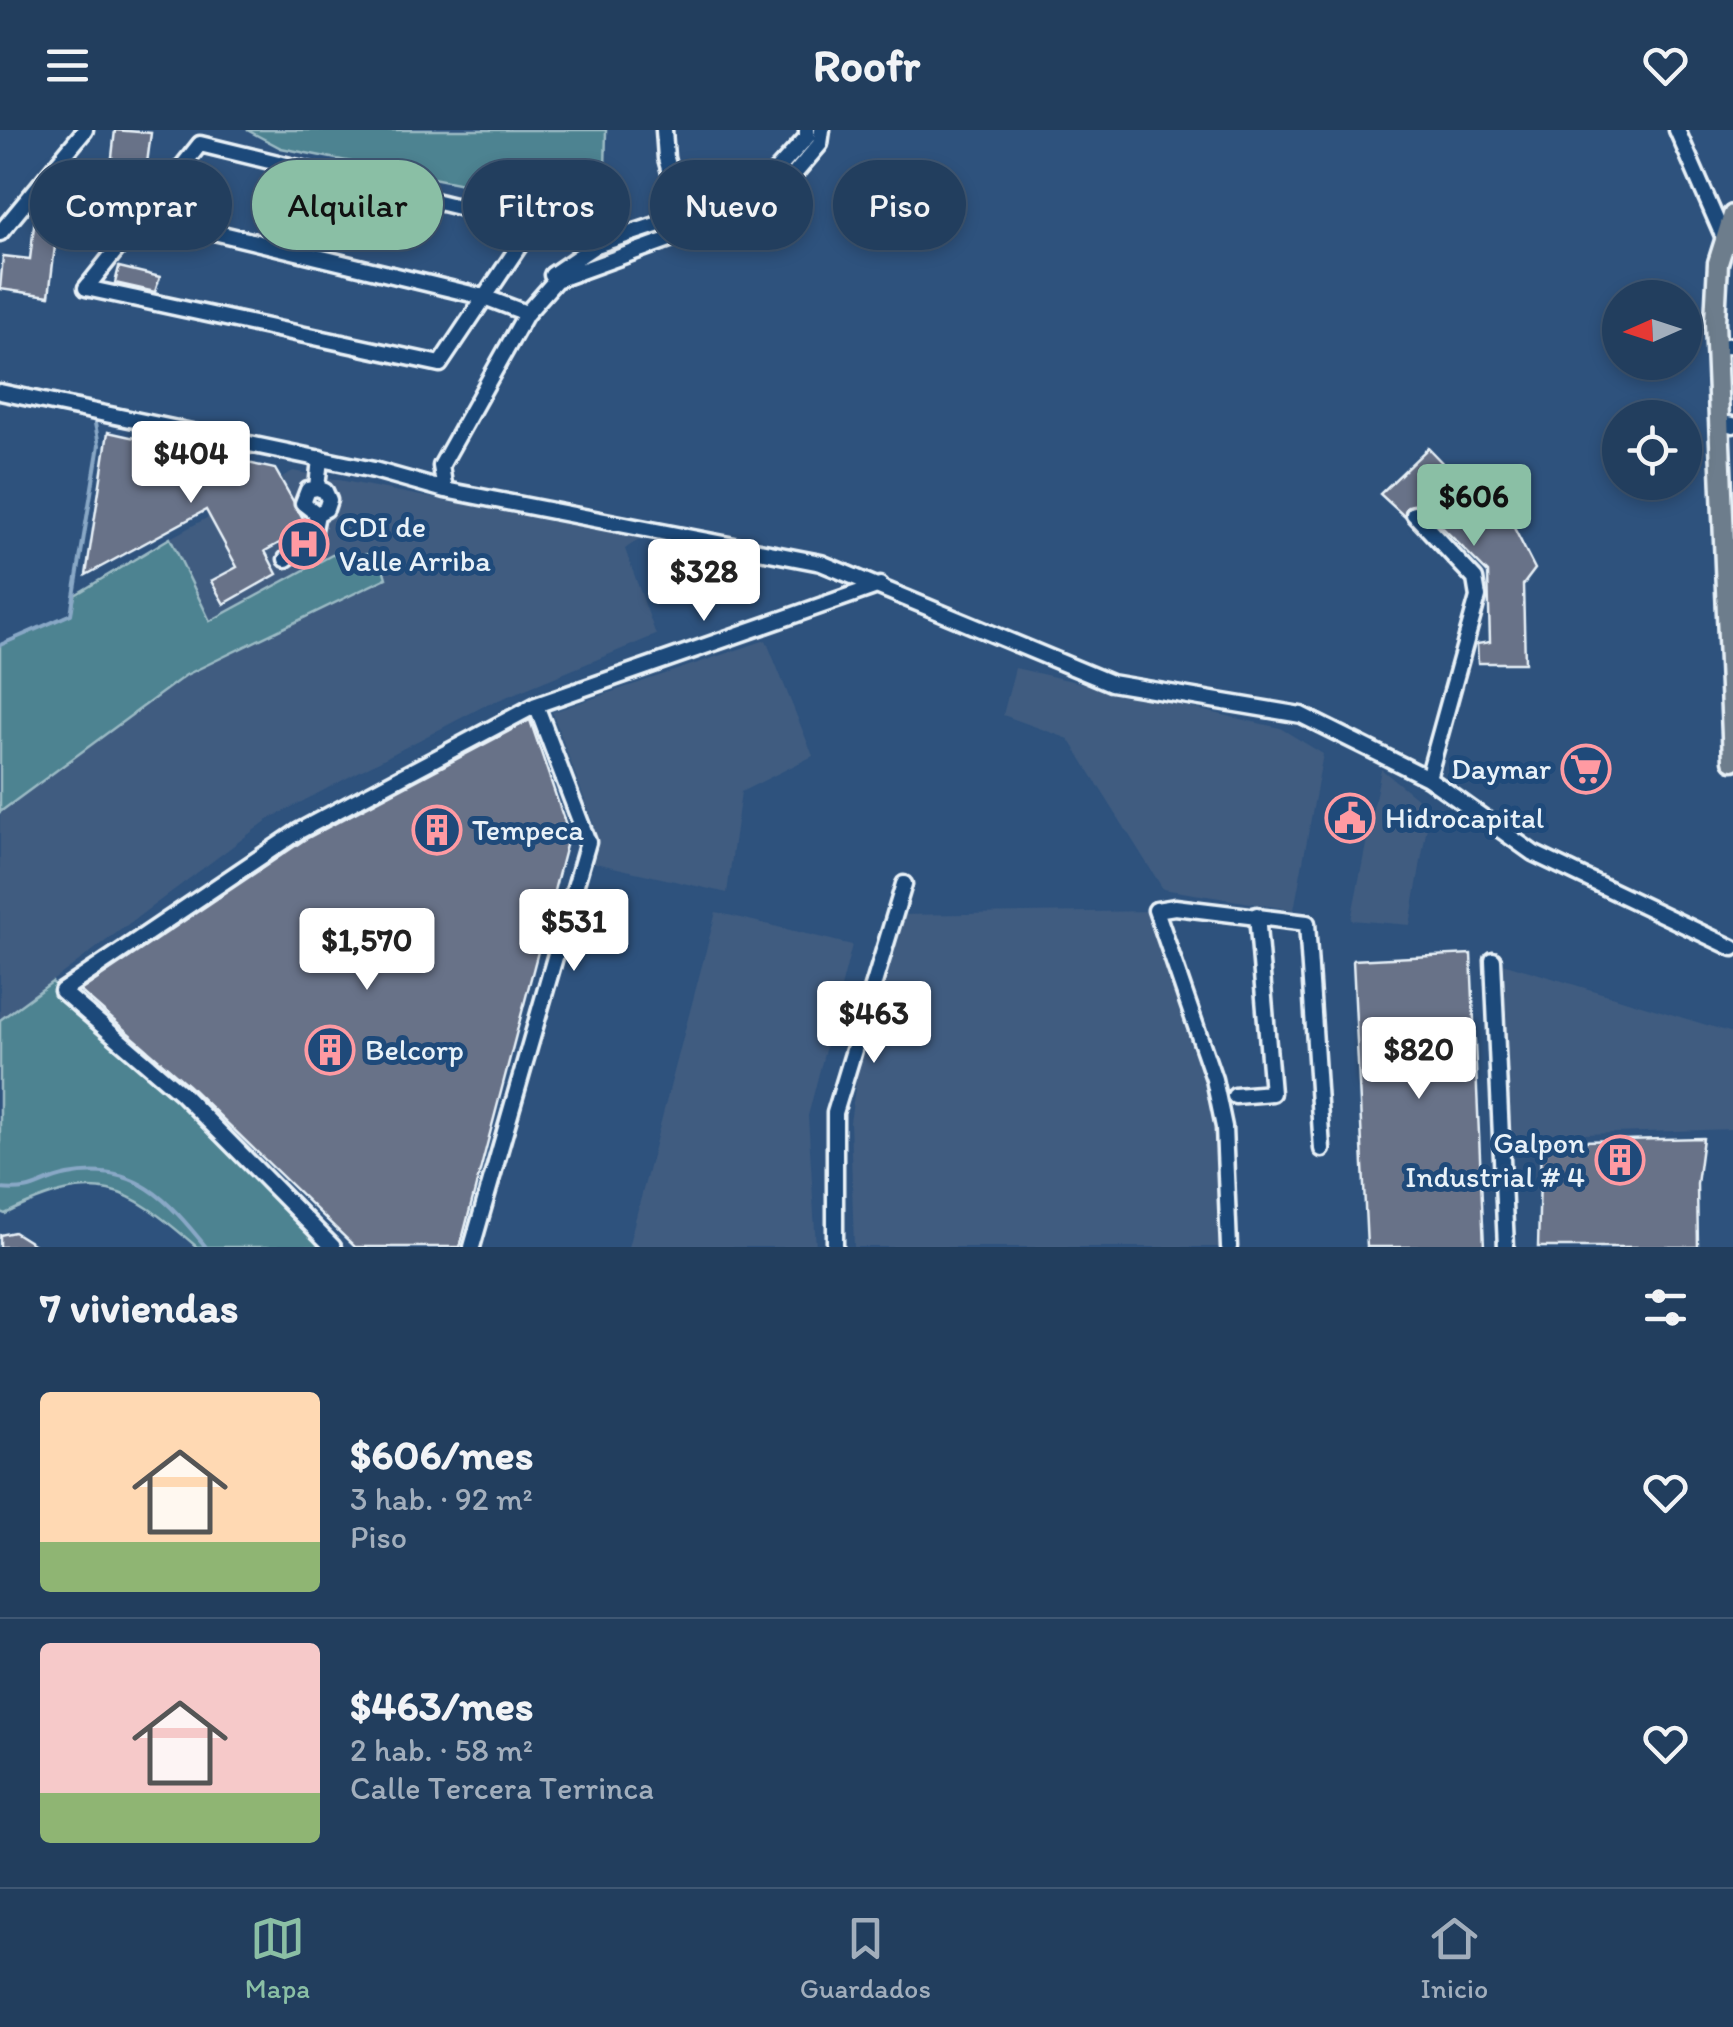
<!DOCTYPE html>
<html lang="es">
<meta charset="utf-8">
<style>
body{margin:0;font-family:Itim,sans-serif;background:#2a4564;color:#f1f3f6;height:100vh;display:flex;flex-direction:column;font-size:38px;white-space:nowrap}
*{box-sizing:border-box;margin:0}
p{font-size:32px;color:#a2aebc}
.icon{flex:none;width:55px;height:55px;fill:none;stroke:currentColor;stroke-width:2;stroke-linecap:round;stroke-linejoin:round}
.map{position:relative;height:1117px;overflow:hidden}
.drawer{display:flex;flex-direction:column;background:#223e5e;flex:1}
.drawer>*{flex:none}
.guide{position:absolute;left:30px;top:30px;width:1000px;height:90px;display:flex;gap:20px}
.needle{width:65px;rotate:267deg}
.controls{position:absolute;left:1602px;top:150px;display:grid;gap:20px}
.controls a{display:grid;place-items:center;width:100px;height:100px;border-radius:50%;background:#223e5e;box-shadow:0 5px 15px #0003,0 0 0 2px #3f5773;font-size:50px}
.price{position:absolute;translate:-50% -85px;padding:0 22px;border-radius:10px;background:#fff;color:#222;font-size:32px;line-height:65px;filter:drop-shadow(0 2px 5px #0008)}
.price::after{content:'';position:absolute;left:50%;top:60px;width:30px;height:22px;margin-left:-15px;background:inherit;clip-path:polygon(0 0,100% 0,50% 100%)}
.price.current{background:#8abfa5;color:#111}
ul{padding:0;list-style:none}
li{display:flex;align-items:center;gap:30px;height:250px;padding:0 40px}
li+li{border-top:2px solid #3f5773}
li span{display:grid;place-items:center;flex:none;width:280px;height:200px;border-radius:10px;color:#555}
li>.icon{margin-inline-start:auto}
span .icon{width:120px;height:120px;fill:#fffc;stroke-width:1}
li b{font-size:42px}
h2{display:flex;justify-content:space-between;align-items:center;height:120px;padding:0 40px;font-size:42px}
.tag{padding:0 35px;border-radius:45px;background:#223e5e;box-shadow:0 5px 15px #0003,0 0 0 2px #3f5773;font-size:35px;line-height:90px}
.tag.current{background:#8abfa5;color:#111}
header{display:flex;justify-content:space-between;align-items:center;height:130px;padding:0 40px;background:#223e5e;font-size:45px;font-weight:700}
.dock{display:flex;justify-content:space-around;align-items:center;height:140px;border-top:2px solid #3f5773;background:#223e5e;font-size:28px;color:#a2aebc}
.dock a{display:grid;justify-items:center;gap:5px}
.dock .current{color:#8abfa5}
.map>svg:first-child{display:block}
.built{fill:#3f5c80}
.green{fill:#4e8391;stroke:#9bbac4;stroke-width:2.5}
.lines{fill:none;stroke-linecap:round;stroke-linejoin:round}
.stream{stroke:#89a8c6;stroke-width:4}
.building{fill:#687288;stroke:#e8f1f8;stroke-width:2.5}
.minor-casing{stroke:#e8f1f8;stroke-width:21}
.major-casing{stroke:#e8f1f8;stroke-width:25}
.minor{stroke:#1f4a7a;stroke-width:14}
.major{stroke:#6d7d8c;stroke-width:18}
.labels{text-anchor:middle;stroke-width:10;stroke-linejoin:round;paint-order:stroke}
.poi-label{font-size:30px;fill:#e8f1f8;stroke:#1f4a7a;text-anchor:start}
</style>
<header><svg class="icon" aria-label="menu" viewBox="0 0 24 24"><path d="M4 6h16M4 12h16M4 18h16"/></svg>Roofr<svg class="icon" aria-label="heart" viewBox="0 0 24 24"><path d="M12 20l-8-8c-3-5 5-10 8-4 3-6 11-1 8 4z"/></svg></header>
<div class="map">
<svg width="1733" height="1117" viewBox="0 0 1733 1117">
<rect width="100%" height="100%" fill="#2e527d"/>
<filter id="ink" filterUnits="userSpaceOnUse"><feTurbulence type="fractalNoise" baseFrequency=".01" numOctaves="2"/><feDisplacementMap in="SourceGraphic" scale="20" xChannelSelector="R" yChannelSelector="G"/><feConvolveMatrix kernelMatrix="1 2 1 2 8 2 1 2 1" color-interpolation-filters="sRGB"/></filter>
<g filter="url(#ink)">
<path class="built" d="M293,341L508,383L650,401L625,419L656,505L482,577L269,689L0,890V677L186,545L386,448L311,437L210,491L170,408Z
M766,510L813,626L741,662L727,763L591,732L595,698L552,582Z
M1015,538L1280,598L1323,624L1294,780L1163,759L1069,609L1003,585Z
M1381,639L1430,679L1410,795L1351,790Z
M1153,781L1224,997V1117H854L850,992L865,892L898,785Z
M716,782L852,815L808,986L816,1117H628Z
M1493,830L1733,903V999L1501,1007Z"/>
<path class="green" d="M247,0H606L604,82L281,18Z
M170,408L210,491L332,425L379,424L386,448L186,545L0,682V515L71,484L75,465Z
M52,852L264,1034L336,1117H197C124,1054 98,1039 5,1084L0,1082V890Z"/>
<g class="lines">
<path class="stream" d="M0,255L92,272L93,279
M0,515L71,484L99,315L94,288
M0,1059C37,1063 37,1051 68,1045C135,1032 168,1070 206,1117"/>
</g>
<path class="building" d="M115,0L151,3L146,41L111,36Z
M76,44L112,45L111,78L75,77Z
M36,79L78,84L74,119L55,116L49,166L0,159L3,126L30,129Z
M119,137L160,147L155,162L115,153Z
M108,302L275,339L305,392L303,400L265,421L277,444L224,474L211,451L237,437L206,380L86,445Z
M1428,318L1452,343L1456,360L1510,390L1535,439L1523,455L1525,533H1478L1477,514L1490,512L1488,443L1421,376H1408L1404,386L1380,364Z
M530,590L569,704L460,1117H355L189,956L80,861L304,710Z
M1471,824L1484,1117H1367L1353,830Z
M1703,1008L1697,1054L1698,1117H1538L1541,1012Z
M14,1102L38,1117H0V1105Z"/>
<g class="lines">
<g class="minor-casing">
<path id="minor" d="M664,0L666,28L682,87
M1677,0L1724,108
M200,14L533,95L440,234L86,158Z
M143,85L484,167L521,181
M0,103L85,0
M552,145L596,115L758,61L807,7V0
M1716,218L1733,215
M0,262L374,340L445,360L821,433L1111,553L1301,585L1428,648L1533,723L1733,818
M1718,292L1733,295
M317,358L308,360L303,373L317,384
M317,358L325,361L329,370L326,379L317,384
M317,358L320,328
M445,360L441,336L526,184L556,150L770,73L820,14L822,0
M1414,384L1475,449L1478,467L1428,648
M286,429L312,410L317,384
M1493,830L1506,1117
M1235,966L1272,963L1257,785
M333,1117L182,964L62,861L299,701L536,575L880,455
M472,1117L588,712L536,575
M835,1117V983L904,754
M1229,1117L1224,997L1214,949L1156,780L1175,777L1307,793L1322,1019"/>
</g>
<g class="major-casing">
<path id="major" d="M1733,85L1718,133L1715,191L1733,630"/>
</g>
<use href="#minor" class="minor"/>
<use href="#major" class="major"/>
</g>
</g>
<defs>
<g id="hospital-ring" transform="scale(2.5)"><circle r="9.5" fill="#1f4a7a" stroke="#ff9aa2" stroke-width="1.5"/><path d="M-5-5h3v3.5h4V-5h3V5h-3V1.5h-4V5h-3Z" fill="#ff9aa2"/></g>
<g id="supermarket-ring" transform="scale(2.5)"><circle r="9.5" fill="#1f4a7a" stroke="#ff9aa2" stroke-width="1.5"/><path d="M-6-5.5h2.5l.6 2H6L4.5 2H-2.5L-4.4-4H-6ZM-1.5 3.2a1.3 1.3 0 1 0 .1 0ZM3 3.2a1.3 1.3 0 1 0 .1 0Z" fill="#ff9aa2"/></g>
<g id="civic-ring" transform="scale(2.5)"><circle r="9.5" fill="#1f4a7a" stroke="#ff9aa2" stroke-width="1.5"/><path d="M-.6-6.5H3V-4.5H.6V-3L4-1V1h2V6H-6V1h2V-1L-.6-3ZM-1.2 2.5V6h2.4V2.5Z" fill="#ff9aa2"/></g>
<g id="building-ring" transform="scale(2.5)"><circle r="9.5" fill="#1f4a7a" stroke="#ff9aa2" stroke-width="1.5"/><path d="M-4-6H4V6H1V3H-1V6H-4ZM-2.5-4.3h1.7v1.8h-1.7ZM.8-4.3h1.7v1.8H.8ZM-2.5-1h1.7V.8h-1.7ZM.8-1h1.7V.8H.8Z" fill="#ff9aa2"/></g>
</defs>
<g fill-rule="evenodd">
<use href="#hospital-ring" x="304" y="414"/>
<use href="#supermarket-ring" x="1586" y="639"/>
<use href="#civic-ring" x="1350" y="688"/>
<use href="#building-ring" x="437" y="700"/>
<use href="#building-ring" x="330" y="920"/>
<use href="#building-ring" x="1620" y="1030"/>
</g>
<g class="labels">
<g class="poi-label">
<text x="339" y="407">CDI de<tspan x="339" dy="34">Valle Arriba</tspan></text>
<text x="1551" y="649" text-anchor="end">Daymar</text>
<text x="1385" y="698">Hidrocapital</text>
<text x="472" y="710">Tempeca</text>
<text x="365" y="930">Belcorp</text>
<text x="1585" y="1023" text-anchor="end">Galpon<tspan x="1585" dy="34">Industrial # 4</tspan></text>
</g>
</g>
</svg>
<div class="controls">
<a><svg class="needle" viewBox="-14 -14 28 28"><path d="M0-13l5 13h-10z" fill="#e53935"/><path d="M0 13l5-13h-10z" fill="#a2aebc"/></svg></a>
<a><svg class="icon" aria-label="locate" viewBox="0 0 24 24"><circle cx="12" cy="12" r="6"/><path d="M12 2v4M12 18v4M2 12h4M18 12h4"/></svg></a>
</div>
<b class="price" style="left:191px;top:376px">$404</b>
<b class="price current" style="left:1474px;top:419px">$606</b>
<b class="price" style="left:704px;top:494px">$328</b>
<b class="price" style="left:574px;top:844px">$531</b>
<b class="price" style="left:367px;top:863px">$1,570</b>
<b class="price" style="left:874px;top:936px">$463</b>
<b class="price" style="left:1419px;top:972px">$820</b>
<div class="guide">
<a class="tag">Comprar</a>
<a class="tag current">Alquilar</a>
<a class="tag">Filtros</a>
<a class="tag">Nuevo</a>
<a class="tag">Piso</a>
</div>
</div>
<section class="drawer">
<h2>7 viviendas<svg class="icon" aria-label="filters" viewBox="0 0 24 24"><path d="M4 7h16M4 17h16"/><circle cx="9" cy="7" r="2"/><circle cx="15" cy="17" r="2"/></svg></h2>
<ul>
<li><span style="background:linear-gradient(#ffd9b3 75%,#8fb573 0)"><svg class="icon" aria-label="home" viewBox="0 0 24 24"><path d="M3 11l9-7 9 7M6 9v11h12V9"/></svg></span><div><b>$606/mes</b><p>3 hab. · 92 m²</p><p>Piso</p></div><svg class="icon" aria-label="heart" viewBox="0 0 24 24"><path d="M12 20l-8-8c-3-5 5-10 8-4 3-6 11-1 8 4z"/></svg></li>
<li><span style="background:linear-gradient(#f6c9c9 75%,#8fb573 0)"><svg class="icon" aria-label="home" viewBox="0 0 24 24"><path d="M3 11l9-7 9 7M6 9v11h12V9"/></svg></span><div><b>$463/mes</b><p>2 hab. · 58 m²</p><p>Calle Tercera Terrinca</p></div><svg class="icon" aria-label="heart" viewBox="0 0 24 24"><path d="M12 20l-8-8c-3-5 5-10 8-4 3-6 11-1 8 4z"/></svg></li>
</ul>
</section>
<nav class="dock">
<a class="current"><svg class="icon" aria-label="map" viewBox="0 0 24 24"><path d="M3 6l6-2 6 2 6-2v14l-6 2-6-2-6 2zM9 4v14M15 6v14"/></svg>Mapa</a>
<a><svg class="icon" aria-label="saved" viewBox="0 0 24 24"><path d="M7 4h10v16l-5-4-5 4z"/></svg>Guardados</a>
<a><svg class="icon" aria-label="home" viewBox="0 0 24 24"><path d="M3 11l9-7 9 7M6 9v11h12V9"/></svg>Inicio</a>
</nav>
